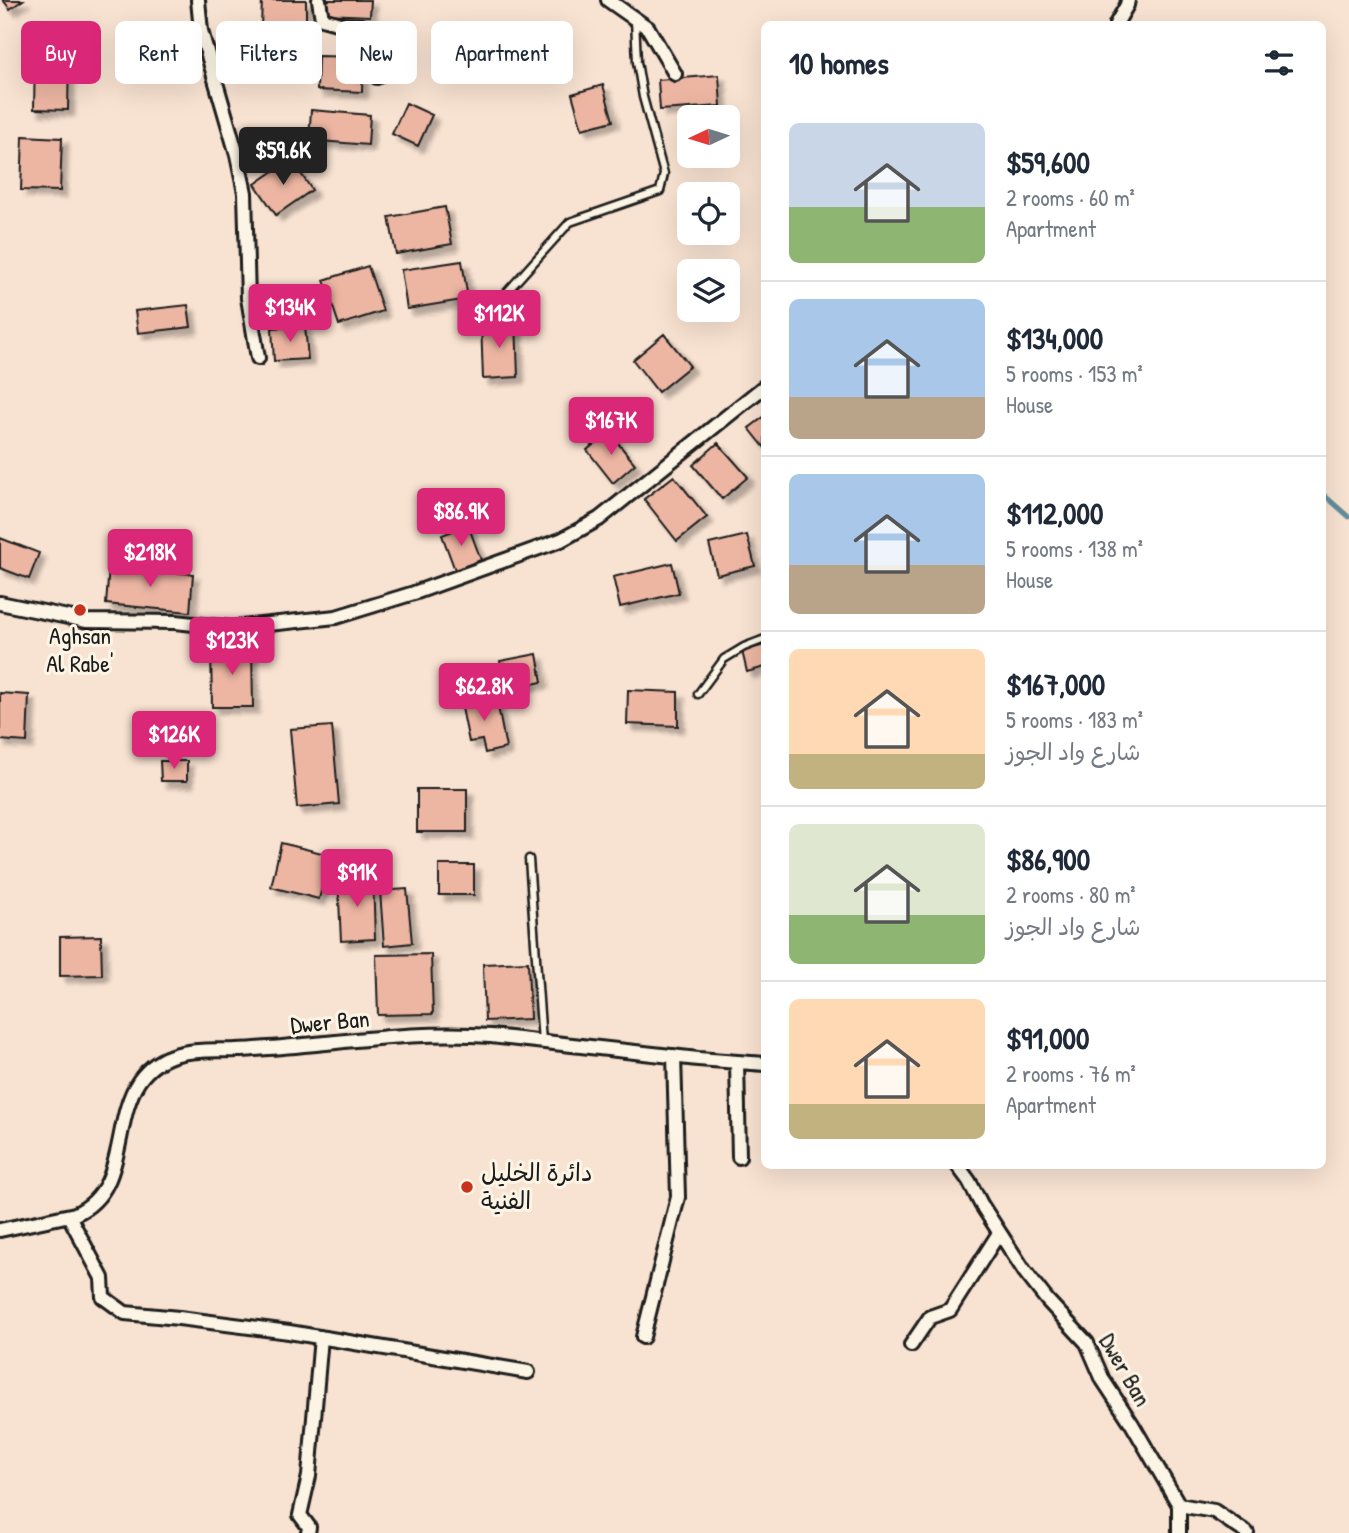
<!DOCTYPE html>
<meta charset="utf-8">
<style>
body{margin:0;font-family:"Patrick Hand","Playpen Sans Arabic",sans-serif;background:#f6f6f7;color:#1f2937;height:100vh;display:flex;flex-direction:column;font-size:26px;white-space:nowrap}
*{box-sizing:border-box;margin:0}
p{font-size:23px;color:#747a83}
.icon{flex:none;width:38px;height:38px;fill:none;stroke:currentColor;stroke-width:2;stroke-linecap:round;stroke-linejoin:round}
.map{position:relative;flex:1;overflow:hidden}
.details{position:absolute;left:761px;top:21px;width:565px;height:1148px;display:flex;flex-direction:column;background:#fff;border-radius:10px;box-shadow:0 7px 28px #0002}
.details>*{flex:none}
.hud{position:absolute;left:21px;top:21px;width:635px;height:63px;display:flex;gap:14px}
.needle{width:46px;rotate:266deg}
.controls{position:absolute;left:677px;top:105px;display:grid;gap:14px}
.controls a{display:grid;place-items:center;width:63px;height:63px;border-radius:10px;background:#fff;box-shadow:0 7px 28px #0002;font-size:35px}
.price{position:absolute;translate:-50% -60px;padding:0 16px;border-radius:7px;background:#db2777;color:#fff;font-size:23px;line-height:46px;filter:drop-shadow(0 2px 4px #0008)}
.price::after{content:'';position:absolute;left:50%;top:42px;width:21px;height:16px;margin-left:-10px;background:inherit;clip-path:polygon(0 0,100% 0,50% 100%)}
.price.active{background:#222;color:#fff}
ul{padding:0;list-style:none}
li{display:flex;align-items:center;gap:21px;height:175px;padding:0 28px}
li+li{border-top:2px solid #e0e1e3}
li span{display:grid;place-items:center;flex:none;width:196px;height:140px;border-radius:10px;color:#555}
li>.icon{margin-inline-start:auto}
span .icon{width:84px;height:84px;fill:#fffc;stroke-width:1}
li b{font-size:30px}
h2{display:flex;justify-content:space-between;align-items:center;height:84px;padding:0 28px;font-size:30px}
.tag{padding:0 24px;border-radius:10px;background:#fff;box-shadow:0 7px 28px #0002;font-size:24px;line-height:63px}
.tag.active{background:#db2777;color:#fff}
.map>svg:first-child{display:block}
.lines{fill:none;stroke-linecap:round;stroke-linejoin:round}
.stream{stroke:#628d9c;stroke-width:4.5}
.building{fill:#edb6a3;stroke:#1c1c1c;stroke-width:2;filter:url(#shadow)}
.service-casing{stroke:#1c1c1c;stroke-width:11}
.minor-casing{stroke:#1c1c1c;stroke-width:18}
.service{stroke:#fcf5e5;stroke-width:6}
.minor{stroke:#fcf5e5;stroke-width:12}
.poi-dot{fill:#c8321e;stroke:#fcf5e5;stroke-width:2.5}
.labels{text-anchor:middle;stroke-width:6;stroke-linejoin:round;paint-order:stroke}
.poi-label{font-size:24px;fill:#1c1c1c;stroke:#fcf5e5}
.street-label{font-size:24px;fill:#1c1c1c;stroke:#fcf5e5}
</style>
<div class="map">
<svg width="1349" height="1533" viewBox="0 0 1349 1533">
<defs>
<filter id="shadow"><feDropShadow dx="6" dy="6" stdDeviation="2" flood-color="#0004"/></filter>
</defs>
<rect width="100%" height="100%" fill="#f8e2d1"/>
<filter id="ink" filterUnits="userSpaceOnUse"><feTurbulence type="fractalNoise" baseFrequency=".0143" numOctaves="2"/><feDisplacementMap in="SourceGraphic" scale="14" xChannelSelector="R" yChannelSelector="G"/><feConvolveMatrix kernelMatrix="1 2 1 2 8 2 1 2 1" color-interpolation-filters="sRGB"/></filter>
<g filter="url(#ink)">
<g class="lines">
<path class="stream" d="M1323,494L1349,517"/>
</g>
<path class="building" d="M3,0H23L10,9Z
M262,0H306V28L261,27Z
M326,0H371L370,16L325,14Z
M318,56L363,57L362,92L317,90Z
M35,57H69L68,110L34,109Z
M719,75L721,106L660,110L658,80Z
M603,85L613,121L582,129L572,94Z
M406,103L432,115L418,146L392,134Z
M311,110L370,115L368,145L309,140Z
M23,136L62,138L60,191L21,190Z
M291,159L312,190L276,215L255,184Z
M445,207L452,244L396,254L389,217Z
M462,261L468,299L407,309L401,270Z
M368,266L383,311L339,325L324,280Z
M188,305L191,327L138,333L135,311Z
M516,321L518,377L483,379L481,322Z
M305,326L308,359L274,361L272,328Z
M664,334L690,366L658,392L633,360Z
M765,416V448L749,428Z
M609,432L635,464L613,483L587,450Z
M718,443L748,477L722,499L693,465Z
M674,476L707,517L677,541L644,499Z
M468,525L481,560L455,570L442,535Z
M747,535L755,566L717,575L709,544Z
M0,538L39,553L29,579L0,568Z
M672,563L679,593L620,607L613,577Z
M109,567L193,574L190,612L106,604Z
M765,645V667L747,672L742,651Z
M211,647H252L253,707H212Z
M537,654L542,682L505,689L500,661Z
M628,690L678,692V726L627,724Z
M0,693L29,695L27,742L0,740Z
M496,696L506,748L485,753L482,740L469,742L461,703Z
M332,726L339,804L297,808L290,729Z
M160,761H187V781H161Z
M417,789H467V832H417Z
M281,843L330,855L319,899L271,887Z
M439,865H474V895H439Z
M373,877L375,939L341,941L338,879Z
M407,889L412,943L384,946L380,891Z
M101,936L102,975L60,976V937Z
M431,954L433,1014L378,1015L376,955Z
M528,962L530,1019L485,1021L483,964Z"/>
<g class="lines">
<g class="service-casing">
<path id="service" d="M489,312L570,222L660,191L664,174L643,97L637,62L635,19
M698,694L724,659L744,647L765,639
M529,859L542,1042"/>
</g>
<g class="minor-casing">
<path id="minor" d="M198,0L201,31L237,155L245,193L248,298L258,358
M319,0L322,19L344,25L361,26L370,29L375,35L377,77
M608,0L648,28L675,74
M1116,24L1127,5L1128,0
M0,603L87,621L175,622L231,628L336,617L414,593L561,540L599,519L765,386
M737,1062L739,1157
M958,1166L969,1181L981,1204L1025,1272L1047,1300L1087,1343L1103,1380L1132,1424L1179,1505L1214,1511L1247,1533
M69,1216L102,1278L103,1297L125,1313L179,1318L289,1332L528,1372
M0,1230L75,1214C129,1190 111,1123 139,1081C149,1067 162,1058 178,1054C197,1049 216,1051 236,1050C246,1050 257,1049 268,1048C342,1043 416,1030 491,1036L698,1059L765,1064
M643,1337L678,1197L674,1056
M911,1345L930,1317L950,1310L999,1233
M308,1533L309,1527L300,1515L309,1476L321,1337
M1179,1533V1505"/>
</g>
<use href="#service" class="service"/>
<use href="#minor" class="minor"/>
</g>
</g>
<g class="poi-dot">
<circle cx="80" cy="610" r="7"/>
<circle cx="467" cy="1187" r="7"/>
</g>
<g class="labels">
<g class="poi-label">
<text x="80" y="644">Aghsan<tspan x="80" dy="28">Al Rabe'</tspan></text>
<text x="481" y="1181" text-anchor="start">دائرة الخليل<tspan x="481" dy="28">الفنية</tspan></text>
</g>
<g class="street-label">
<text transform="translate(330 1022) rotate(-5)" y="8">Dwer Ban</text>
<text transform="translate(1125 1370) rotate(60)" y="8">Dwer Ban</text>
</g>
</g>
</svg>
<div class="controls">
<a><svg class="needle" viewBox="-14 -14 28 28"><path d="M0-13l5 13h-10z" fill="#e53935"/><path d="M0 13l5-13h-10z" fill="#747a83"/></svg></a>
<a><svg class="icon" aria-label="locate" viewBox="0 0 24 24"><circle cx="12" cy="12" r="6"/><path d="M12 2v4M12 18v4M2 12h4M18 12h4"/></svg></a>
<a><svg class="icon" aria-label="layers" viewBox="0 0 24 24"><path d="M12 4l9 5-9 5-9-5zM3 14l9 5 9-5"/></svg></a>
</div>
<b class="price active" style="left:283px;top:187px">$59.6K</b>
<b class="price" style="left:290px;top:344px">$134K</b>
<b class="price" style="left:499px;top:350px">$112K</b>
<b class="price" style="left:611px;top:457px">$167K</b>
<b class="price" style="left:461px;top:548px">$86.9K</b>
<b class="price" style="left:150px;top:589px">$218K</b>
<b class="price" style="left:232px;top:677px">$123K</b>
<b class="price" style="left:484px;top:723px">$62.8K</b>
<b class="price" style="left:174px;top:771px">$126K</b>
<b class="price" style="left:357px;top:909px">$91K</b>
<div class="hud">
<a class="tag active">Buy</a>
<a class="tag">Rent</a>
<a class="tag">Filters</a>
<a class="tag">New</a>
<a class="tag">Apartment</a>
</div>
<section class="details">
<h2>10 homes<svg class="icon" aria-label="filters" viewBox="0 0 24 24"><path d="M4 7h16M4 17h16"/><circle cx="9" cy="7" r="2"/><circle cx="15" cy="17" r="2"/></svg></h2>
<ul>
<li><span style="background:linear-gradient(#c9d6e8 60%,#8fb573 0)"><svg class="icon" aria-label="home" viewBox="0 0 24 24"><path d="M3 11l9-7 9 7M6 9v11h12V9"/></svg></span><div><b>$59,600</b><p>2 rooms · 60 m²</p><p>Apartment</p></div></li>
<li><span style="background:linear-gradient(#a9c7e8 70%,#b9a48a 0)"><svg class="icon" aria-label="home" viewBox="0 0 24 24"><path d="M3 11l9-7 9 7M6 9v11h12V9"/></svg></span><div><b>$134,000</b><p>5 rooms · 153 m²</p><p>House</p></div></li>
<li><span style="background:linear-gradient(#a9c7e8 65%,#b9a48a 0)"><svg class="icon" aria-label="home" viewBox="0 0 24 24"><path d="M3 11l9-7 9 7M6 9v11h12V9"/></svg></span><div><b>$112,000</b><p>5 rooms · 138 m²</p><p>House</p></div></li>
<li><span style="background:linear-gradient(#ffd9b3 75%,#c2b280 0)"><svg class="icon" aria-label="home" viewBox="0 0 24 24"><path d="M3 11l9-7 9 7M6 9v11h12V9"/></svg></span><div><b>$167,000</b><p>5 rooms · 183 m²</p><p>شارع واد الجوز</p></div></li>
<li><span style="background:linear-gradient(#dfe7d0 65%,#8fb573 0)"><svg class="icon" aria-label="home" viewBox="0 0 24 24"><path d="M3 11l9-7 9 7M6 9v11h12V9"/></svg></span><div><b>$86,900</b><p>2 rooms · 80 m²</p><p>شارع واد الجوز</p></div></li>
<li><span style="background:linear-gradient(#ffd9b3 75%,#c2b280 0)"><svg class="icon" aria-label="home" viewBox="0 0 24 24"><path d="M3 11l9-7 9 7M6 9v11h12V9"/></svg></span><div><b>$91,000</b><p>2 rooms · 76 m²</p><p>Apartment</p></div></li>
</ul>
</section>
</div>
